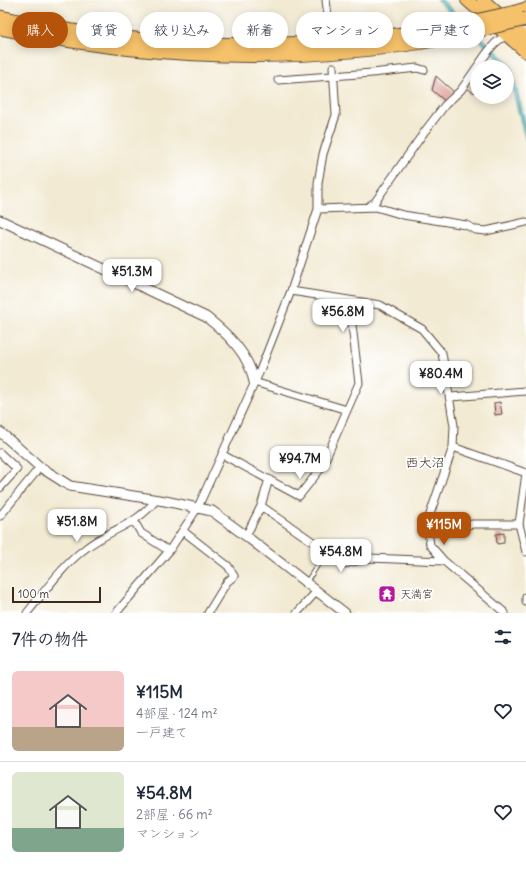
<!DOCTYPE html>
<html lang="ja">
<meta charset="utf-8">
<style>
body{margin:0;font-family:Delius,"Klee One",sans-serif;background:#f2f2f3;color:#1f2937;height:100vh;display:flex;flex-direction:column;font-size:15px;white-space:nowrap}
*{box-sizing:border-box;margin:0}
p{font-size:13px;color:#747a83}
.icon{flex:none;width:22px;height:22px;fill:none;stroke:currentColor;stroke-width:2;stroke-linecap:round;stroke-linejoin:round}
.map{position:relative;height:613px;overflow:hidden}
.drawer{display:flex;flex-direction:column;background:#fff;flex:1}
.drawer>*{flex:none}
.banner{position:absolute;left:12px;top:12px;width:502px;height:36px;display:flex;gap:8px}
.buttons{position:absolute;left:470px;top:60px;display:grid;gap:8px}
.buttons a{display:grid;place-items:center;width:44px;height:44px;border-radius:50%;background:#fff;box-shadow:0 2px 10px #0003;font-size:20px}
.scale{position:absolute;left:12px;bottom:10px;width:89px;box-sizing:border-box;padding-left:4px;border:2px solid #3b2a1e;border-top:0;font-size:11px;line-height:14px;white-space:nowrap;color:#3b2a1e;-webkit-text-stroke:3px #fff;paint-order:stroke}
.price{position:absolute;translate:-50% -34px;padding:0 9px;border-radius:8px;background:#fff;color:#222;font-size:13px;line-height:26px;filter:drop-shadow(0 1px 2px #0008)}
.price::after{content:'';position:absolute;left:50%;top:24px;width:12px;height:9px;margin-left:-6px;background:inherit;clip-path:polygon(0 0,100% 0,50% 100%)}
.price.current{background:#b45309;color:#fff}
ul{padding:0;list-style:none}
li{display:flex;align-items:center;gap:12px;height:100px;padding:0 12px}
li+li{border-top:1px solid #e0e1e3}
li span{display:grid;place-items:center;flex:none;width:112px;height:80px;border-radius:6px;color:#555}
li>.icon{margin-inline-start:auto}
span .icon{width:48px;height:48px;fill:#fffc;stroke-width:1}
li b{font-size:17px}
h2{display:flex;justify-content:space-between;align-items:center;height:48px;padding:0 12px;font-size:17px}
.pill{padding:0 14px;border-radius:18px;background:#fff;box-shadow:0 2px 10px #0003;font-size:14px;line-height:36px}
.pill.current{background:#b45309;color:#fff}
.map>svg:first-child{display:block}
.water{fill:#4dbcc4;stroke:#447371}
.building{fill:#dfa39d}
.lines{fill:none;stroke-linecap:round;stroke-linejoin:round}
.service-casing{stroke:#564739;stroke-width:5.5}
.minor-casing{stroke:#564739;stroke-width:9}
.tertiary-casing{stroke:#564739;stroke-width:11}
.trunk-casing{stroke:#564739;stroke-width:14}
.motorway-casing{stroke:#564739;stroke-width:15}
.service{stroke:#fff;stroke-width:3.5}
.minor{stroke:#fff;stroke-width:7}
.tertiary{stroke:#fff;stroke-width:9}
.trunk{stroke:#f5c16b;stroke-width:12}
.motorway{stroke:#f5c16b;stroke-width:13}
.motorway-bridge-casing{stroke:#564739;stroke-width:15;stroke-linecap:butt}
.motorway-bridge{stroke:#f5c16b;stroke-width:13}
.labels{text-anchor:middle;stroke-width:3.5;stroke-linejoin:round;paint-order:stroke}
.poi-label{font-size:11px;fill:#3b2a1e;stroke:#fff;text-anchor:start}
.quarter-label{font-size:13px;fill:#3b2a1e;stroke:#fff}
</style>
<div class="map">
<svg width="526" height="613" viewBox="0 0 526 613">
<rect width="100%" height="100%" fill="#fff"/>
<filter id="ink" filterUnits="userSpaceOnUse"><feTurbulence type="fractalNoise" baseFrequency=".025" numOctaves="2"/><feDisplacementMap in="SourceGraphic" scale="8" xChannelSelector="R" yChannelSelector="G"/><feConvolveMatrix kernelMatrix="1 2 1 2 8 2 1 2 1" color-interpolation-filters="sRGB"/></filter>
<filter id="wash" filterUnits="userSpaceOnUse"><feTurbulence type="fractalNoise" baseFrequency=".012" numOctaves="4" result="noise"/><feDisplacementMap in="SourceGraphic" scale="16" xChannelSelector="R" yChannelSelector="G"/><feGaussianBlur stdDeviation="0.9" result="paint"/><feColorMatrix in="noise" values="0 0 0 0 0 0 0 0 0 0 0 0 0 0 0 0 0 1.4 0 .05"/><feComposite in="paint" operator="in"/></filter>
<g filter="url(#wash)">
<rect width="100%" height="100%" fill="#f2ead3"/>
<path class="water" d="M437,0H442L506,60L512,69L526,126V143L507,67Z"/>
<g id="blocks">
<path class="building" d="M477,73V88L474,93L467,88Z
M436,76L454,92L446,102L432,90Z
M500,402L502,414L495,415L494,403Z
M504,533V543L497,544L496,534Z
M385,588L393,595L391,598L381,592Z"/>
</g>
</g>
<g filter="url(#ink)">
<use href="#blocks" fill-opacity="0" stroke="#564739" stroke-width="1"/>
<g class="lines">
<g class="service-casing">
<path id="service" d="M306,583L326,552"/>
</g>
<g class="minor-casing">
<path id="minor" d="M326,0L330,33
M477,67C493,44 497,35 526,31
M278,80L372,73L417,68L424,70
M369,206L375,202L425,131L445,105L461,90L477,67
M318,209L376,207L403,215L466,225L476,230L486,231L526,222
M349,300L380,305L422,329L442,353L454,426L453,447L428,520V531
M254,382L347,410
M451,397L526,391
M453,447L526,473L519,524L526,552
M0,453L17,469L0,488
M223,455L299,496L322,467L359,383L349,300L291,291
M261,506L345,564L369,558L444,561
M0,516L40,467
M134,521L141,533L169,551
M183,531L228,566L234,576L227,582L208,613
M246,536L261,506L269,479
M526,597V602
M27,613C45,591 63,565 86,548C110,529 136,526 156,500
M116,613L169,551L198,507L259,373L291,291L318,209V183L323,154L336,115L333,67
M297,613L316,592
M505,613L444,561L430,545L428,531L473,524H519"/>
</g>
<g class="tertiary-casing">
<path id="tertiary" d="M0,220L206,317C228,334 249,354 254,382
M0,432L40,467L70,486L165,501L212,511L246,536L345,613"/>
</g>
<g class="trunk-casing">
<path id="trunk" d="M467,0L526,52
M483,0L526,39"/>
</g>
<g class="motorway-casing">
<path id="motorway" d="M516,12L526,9
M0,17C146,50 295,53 443,28
M0,28C151,60 299,66 451,37"/>
</g>
<use href="#service" class="service"/>
<use href="#minor" class="minor"/>
<use href="#tertiary" class="tertiary"/>
<use href="#trunk" class="trunk"/>
<use href="#motorway" class="motorway"/>
<g class="motorway-bridge-casing">
<path id="motorway-bridge" d="M443,28L516,12
M451,37L526,19"/>
</g>
<use href="#motorway-bridge" class="motorway-bridge"/>
</g>
</g>
<defs>
<g id="temple-square" transform="scale(0.9)"><rect x="-9" y="-9" width="18" height="18" rx="4" fill="#b5179e" stroke="#fff"/><path d="M0-6L5-2H3V0L6.5 2.5H4V6H1.5V3h-3V6H-4V2.5H-6.5L-3 0V-2H-5Z" fill="#fff"/></g>
</defs>
<g fill-rule="evenodd">
<use href="#temple-square" x="387" y="594"/>
</g>
<g class="labels">
<g class="poi-label">
<text x="400" y="598">天満宮</text>
</g>
<g class="quarter-label">
<text x="425" y="467">西大沼</text>
</g>
</g>
</svg>
<div class="buttons">
<a><svg class="icon" aria-label="layers" viewBox="0 0 24 24"><path d="M12 4l9 5-9 5-9-5zM3 14l9 5 9-5"/></svg></a>
</div>
<div class="scale">100 m</div>
<b class="price" style="left:132px;top:293px">¥51.3M</b>
<b class="price" style="left:343px;top:333px">¥56.8M</b>
<b class="price" style="left:441px;top:395px">¥80.4M</b>
<b class="price" style="left:300px;top:480px">¥94.7M</b>
<b class="price" style="left:77px;top:543px">¥51.8M</b>
<b class="price current" style="left:444px;top:546px">¥115M</b>
<b class="price" style="left:341px;top:573px">¥54.8M</b>
<div class="banner">
<a class="pill current">購入</a>
<a class="pill">賃貸</a>
<a class="pill">絞り込み</a>
<a class="pill">新着</a>
<a class="pill">マンション</a>
<a class="pill">一戸建て</a>
</div>
</div>
<section class="drawer">
<h2>7件の物件<svg class="icon" aria-label="filters" viewBox="0 0 24 24"><path d="M4 7h16M4 17h16"/><circle cx="9" cy="7" r="2"/><circle cx="15" cy="17" r="2"/></svg></h2>
<ul>
<li><span style="background:linear-gradient(#f6c9c9 70%,#b9a48a 0)"><svg class="icon" aria-label="home" viewBox="0 0 24 24"><path d="M3 11l9-7 9 7M6 9v11h12V9"/></svg></span><div><b>¥115M</b><p>4部屋 · 124 m²</p><p>一戸建て</p></div><svg class="icon" aria-label="heart" viewBox="0 0 24 24"><path d="M12 20l-8-8c-3-5 5-10 8-4 3-6 11-1 8 4z"/></svg></li>
<li><span style="background:linear-gradient(#dfe7d0 70%,#7fa58c 0)"><svg class="icon" aria-label="home" viewBox="0 0 24 24"><path d="M3 11l9-7 9 7M6 9v11h12V9"/></svg></span><div><b>¥54.8M</b><p>2部屋 · 66 m²</p><p>マンション</p></div><svg class="icon" aria-label="heart" viewBox="0 0 24 24"><path d="M12 20l-8-8c-3-5 5-10 8-4 3-6 11-1 8 4z"/></svg></li>
</ul>
</section>
